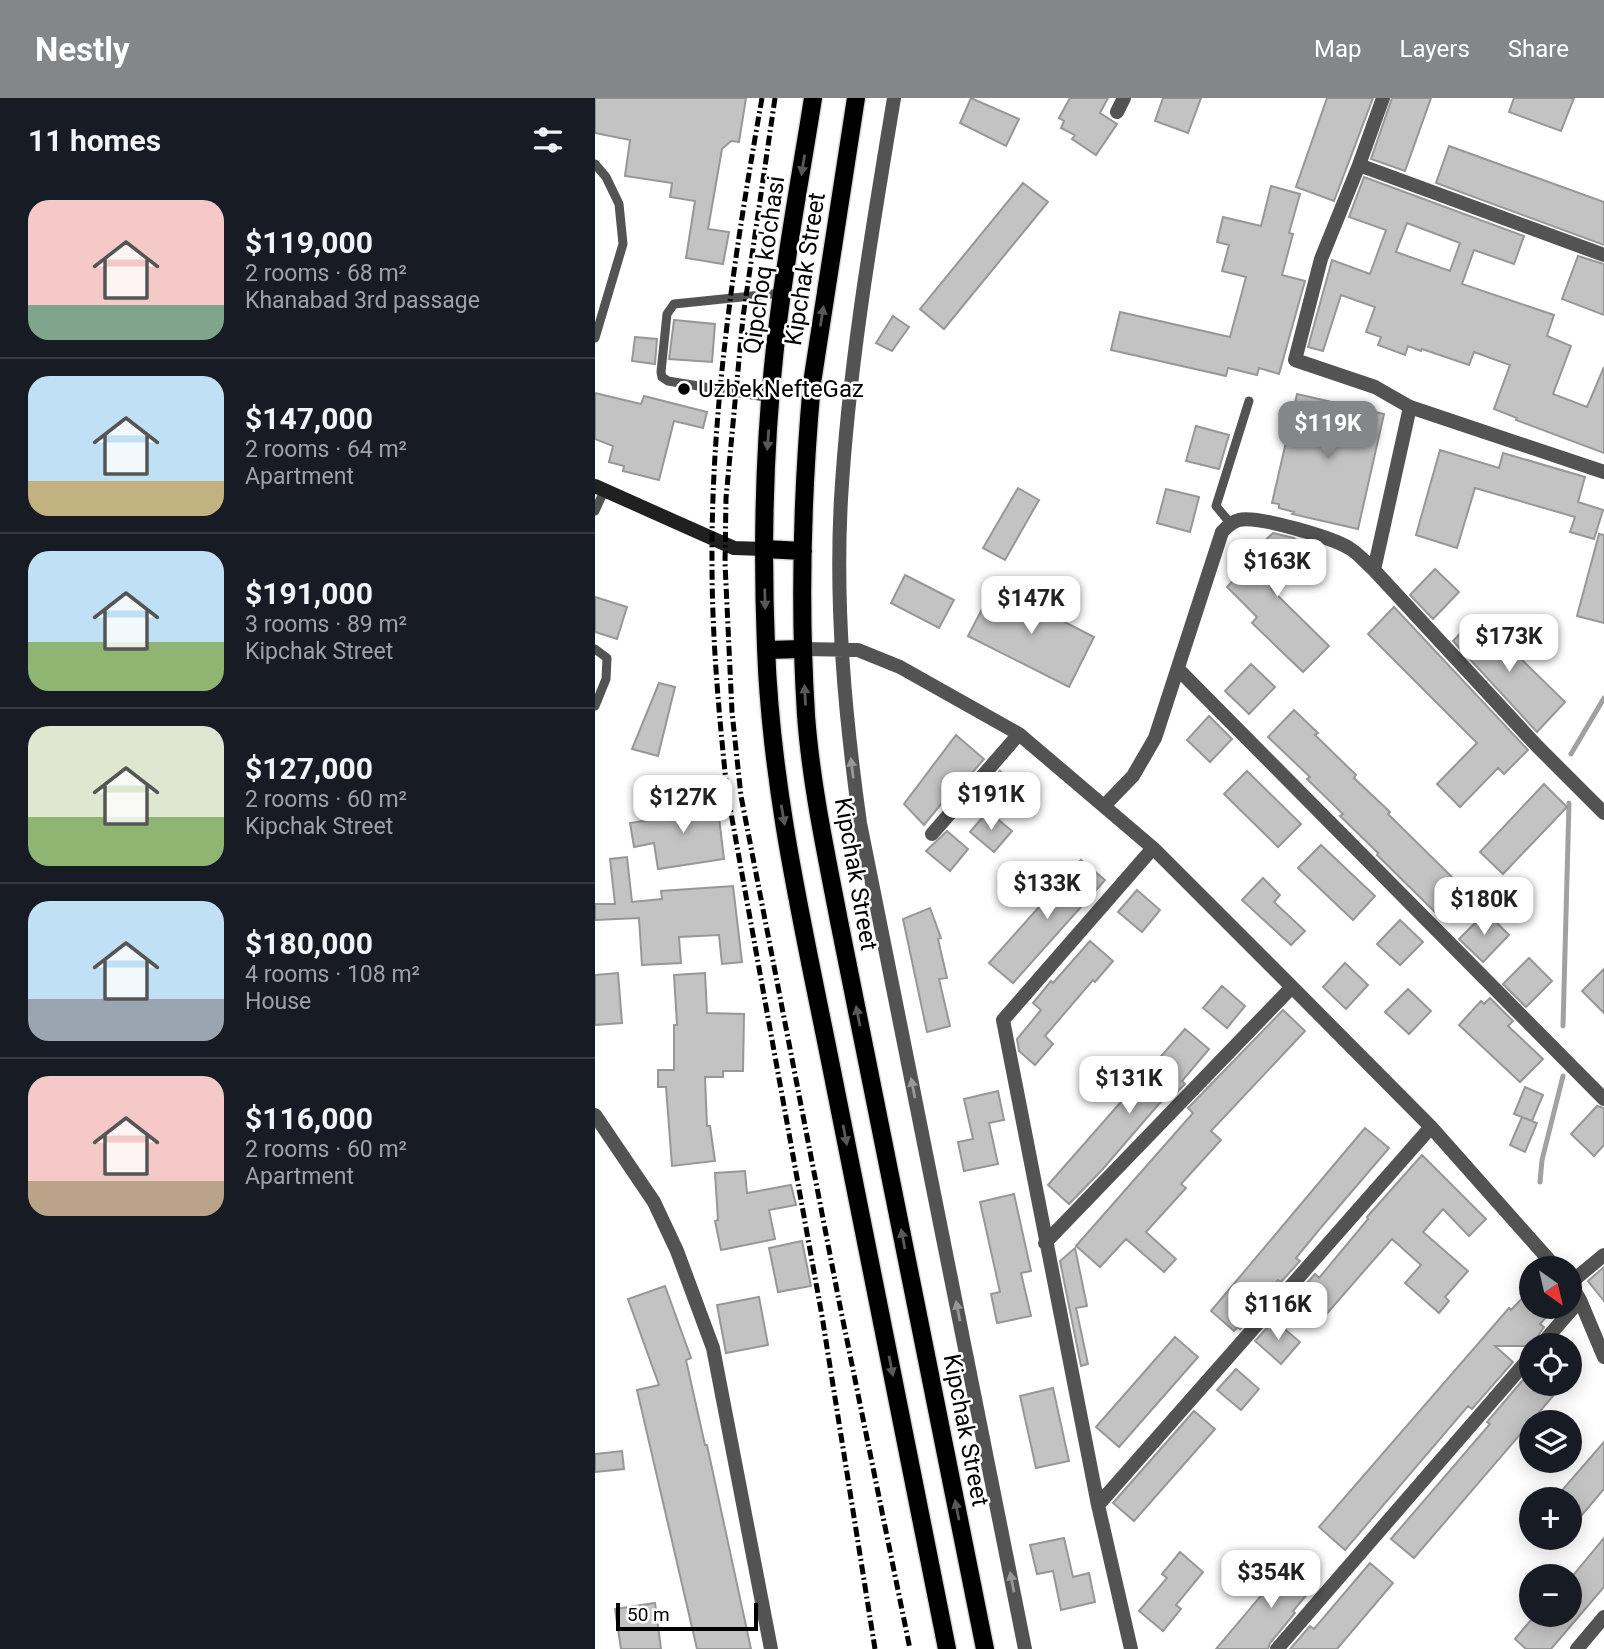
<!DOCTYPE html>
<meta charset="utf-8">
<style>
body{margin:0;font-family:Roboto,sans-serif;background:#242831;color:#f1f3f6;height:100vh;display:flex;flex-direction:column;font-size:26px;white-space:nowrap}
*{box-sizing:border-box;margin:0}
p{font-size:23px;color:#9ea1a6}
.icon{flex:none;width:38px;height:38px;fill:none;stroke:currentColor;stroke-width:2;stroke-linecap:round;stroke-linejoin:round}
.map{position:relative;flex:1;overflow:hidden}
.drawer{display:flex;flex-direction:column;background:#171b24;width:595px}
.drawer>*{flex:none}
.needle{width:46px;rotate:146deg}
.controls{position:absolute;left:924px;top:1158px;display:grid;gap:14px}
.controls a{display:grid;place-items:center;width:63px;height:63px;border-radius:50%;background:#171b24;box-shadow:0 4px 18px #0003;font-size:35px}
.scale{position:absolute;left:21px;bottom:18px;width:142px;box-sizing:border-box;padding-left:7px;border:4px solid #000;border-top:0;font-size:19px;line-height:24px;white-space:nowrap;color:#000;-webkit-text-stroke:5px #fff;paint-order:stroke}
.price{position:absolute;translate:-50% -60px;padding:0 16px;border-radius:14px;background:#fff;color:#222;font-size:23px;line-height:46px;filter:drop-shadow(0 2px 4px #0008)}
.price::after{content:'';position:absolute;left:50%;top:42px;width:21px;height:16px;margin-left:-10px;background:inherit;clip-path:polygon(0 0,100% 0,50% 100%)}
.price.active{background:#858687;color:#fff}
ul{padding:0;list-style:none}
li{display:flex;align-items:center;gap:21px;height:175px;padding:0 28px}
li+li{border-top:2px solid #363941}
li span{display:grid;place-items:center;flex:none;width:196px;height:140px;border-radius:21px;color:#555}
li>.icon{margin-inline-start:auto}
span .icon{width:84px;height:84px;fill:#fffc;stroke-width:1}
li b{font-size:30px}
h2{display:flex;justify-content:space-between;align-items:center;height:84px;padding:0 28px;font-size:30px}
header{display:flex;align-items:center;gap:42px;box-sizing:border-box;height:98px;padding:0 35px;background:#858687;color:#fff}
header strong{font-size:33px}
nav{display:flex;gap:38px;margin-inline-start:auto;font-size:24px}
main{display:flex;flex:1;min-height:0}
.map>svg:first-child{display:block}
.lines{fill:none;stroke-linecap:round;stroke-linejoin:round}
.stream{stroke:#a1a1a1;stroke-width:5}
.building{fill:#c3c3c3;stroke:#979797;stroke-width:2;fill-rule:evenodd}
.primary-casing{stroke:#dbdbdb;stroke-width:21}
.service{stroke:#535353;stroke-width:9}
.minor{stroke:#535353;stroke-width:14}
.secondary{stroke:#202020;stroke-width:14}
.primary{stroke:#000;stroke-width:18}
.rail{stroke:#000;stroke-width:5;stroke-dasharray:10 3.5 2 3.5;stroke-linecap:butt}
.oneway{fill:#595959}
.oneway2{fill:#989898}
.poi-dot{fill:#000;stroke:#fff;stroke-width:2.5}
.labels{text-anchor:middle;stroke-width:5;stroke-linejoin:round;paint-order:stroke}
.street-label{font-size:24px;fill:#000;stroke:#fff}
.poi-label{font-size:24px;fill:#000;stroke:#fff;text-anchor:start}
</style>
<header>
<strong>Nestly</strong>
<nav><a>Map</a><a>Layers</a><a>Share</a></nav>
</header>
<main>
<section class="drawer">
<h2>11 homes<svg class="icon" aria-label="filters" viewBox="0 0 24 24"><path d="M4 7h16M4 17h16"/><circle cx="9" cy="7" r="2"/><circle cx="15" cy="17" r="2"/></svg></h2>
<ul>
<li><span style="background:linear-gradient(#f6c9c9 75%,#7fa58c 0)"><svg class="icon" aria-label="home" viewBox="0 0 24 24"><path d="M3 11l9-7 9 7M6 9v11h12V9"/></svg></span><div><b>$119,000</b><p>2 rooms · 68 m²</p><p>Khanabad 3rd passage</p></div></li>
<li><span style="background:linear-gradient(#bfe0f5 75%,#c2b280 0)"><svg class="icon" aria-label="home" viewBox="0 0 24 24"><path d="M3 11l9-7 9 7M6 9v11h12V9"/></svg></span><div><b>$147,000</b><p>2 rooms · 64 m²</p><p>Apartment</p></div></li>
<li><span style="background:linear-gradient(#bfe0f5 65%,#8fb573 0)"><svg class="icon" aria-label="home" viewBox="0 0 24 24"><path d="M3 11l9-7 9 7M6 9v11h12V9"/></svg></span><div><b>$191,000</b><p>3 rooms · 89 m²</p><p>Kipchak Street</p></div></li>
<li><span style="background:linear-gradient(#dfe7d0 65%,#8fb573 0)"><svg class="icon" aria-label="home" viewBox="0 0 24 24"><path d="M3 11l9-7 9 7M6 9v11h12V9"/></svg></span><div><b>$127,000</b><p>2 rooms · 60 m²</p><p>Kipchak Street</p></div></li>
<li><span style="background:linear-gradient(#bfe0f5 70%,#9aa5b1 0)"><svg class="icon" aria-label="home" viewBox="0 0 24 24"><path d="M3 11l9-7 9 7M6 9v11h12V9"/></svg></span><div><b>$180,000</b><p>4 rooms · 108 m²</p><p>House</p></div></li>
<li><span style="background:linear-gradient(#f6c9c9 75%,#b9a48a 0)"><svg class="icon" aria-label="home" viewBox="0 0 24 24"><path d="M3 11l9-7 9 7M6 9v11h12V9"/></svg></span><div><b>$116,000</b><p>2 rooms · 60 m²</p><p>Apartment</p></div></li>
</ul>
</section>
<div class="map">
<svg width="1009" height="1551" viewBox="0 0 1009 1551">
<rect width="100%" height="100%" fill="#fff"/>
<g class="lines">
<path class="stream" d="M976,656L1009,600
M968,928L974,705
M945,1084L947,1062L968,978"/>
</g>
<path class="building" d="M0,0H151L144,44L136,43L127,51L113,131L134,134L128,166L91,160L100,103L75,99L77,85L30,78L35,42L0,35Z
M376,0L424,21L411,48L365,25Z
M475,0H513L505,15L522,26L501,57L477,41L480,37L466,30L469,23L464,20Z
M568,0H606L593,35L560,23Z
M732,0H778L739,103L701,89Z
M797,0H836L810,73L776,61Z
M919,0H979L966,33L914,14Z
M854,48L1009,104V147L841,85Z
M769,79L929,138L919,166L879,152L867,186L959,217L952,238L976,248L958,296L992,309L1009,269V355L921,322L922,320L899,311L915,267L879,254L874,267L827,251L826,253L813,248L810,257L783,247L786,239L771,234L780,209L746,197L728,253L713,249L737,162L775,176L791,132L754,119ZM812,125L865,145L855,173L801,154Z
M428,85L453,104L349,231L325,211Z
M676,88L705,96L694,135L698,136L687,177L710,183L684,276L664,270L662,277L633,270L631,278L516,252L525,214L635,239L651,179L627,173L634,147L622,144L628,119L666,128Z
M983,158L1009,166V217L967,201Z
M298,218L314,229L297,253L281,245Z
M79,222L120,226L117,264L74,261Z
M40,239L62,241L60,266L37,263Z
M0,295L46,306L49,298L112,314L108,330L79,323L64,382L28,373L29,368L14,364L18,348L0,341Z
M702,296L789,316L763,431L697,416L699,414L684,410V406L677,405Z
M601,328L634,337L624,371L591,363Z
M845,352L904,370L908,355L990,379L983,404L1008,412L999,441L975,434L980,419L880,390L862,450L821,437Z
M423,390L444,402L410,462L388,450Z
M571,391L604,399L595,434L562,425Z
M678,435L699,440L713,454L676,491L734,548L708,574L657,525L662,519L632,489L645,475L640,470Z
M1004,436L1009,437V525L982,518Z
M840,471L864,494L838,521L815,497Z
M310,477L359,502L344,530L296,505Z
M399,488L499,539L474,589L373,538Z
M0,499L32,509L22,541L0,534Z
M799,509L933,652L909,676L903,670L865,709L842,686L882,645L773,536Z
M882,518L970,604L942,634L858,543Z
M656,566L680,589L654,616L630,593Z
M64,585L80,589L63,658L37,651Z
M699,612L723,635L720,637L761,677L759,680L795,714L793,716L866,788L840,814L782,757L783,755L745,718L748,716L712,681L715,679L673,639Z
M614,618L637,641L615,664L592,642Z
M361,637L389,661L371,682L368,679L329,727L309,706Z
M405,673L426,691L407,712L386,694Z
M652,673L706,726L683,749L629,696Z
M949,686L972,709L908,776L885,754Z
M122,703L129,761L63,771L59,745L39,749L35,725L74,719L72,710Z
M393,713L417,733L399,754L375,734Z
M352,733L373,751L355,773L331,753Z
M726,747L780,798L758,822L703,770Z
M32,759L37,804L67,801L66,793L138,788L147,864L127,866L124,837L84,839L86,865L47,867L44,820L0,822V806H20L15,761Z
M486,762L510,782L418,885L394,865Z
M668,780L685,797L679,804L710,833L696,847L647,802Z
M542,792L565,812L547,834L523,814Z
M335,810L346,840L343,841L352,880L344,881L355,928L332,934L308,821Z
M891,814L914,837L888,864L864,841Z
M805,822L828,844L805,867L782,846Z
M495,843L518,863L500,884L498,882L450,938L458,946L440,967L424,953L422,941L446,912L438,905L456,883L458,885Z
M934,860L957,883L931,909L908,886Z
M750,865L773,887L751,911L728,889Z
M1009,871V915L987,893Z
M23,875L27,925L0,927V877Z
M110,875L112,915L149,916L148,973H128V979H110L112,1028H115L120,1063L77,1068L71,989H63V972H79V927H82L79,877Z
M627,888L650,908L632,930L608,910Z
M813,891L836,913L814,936L790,914Z
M895,900L918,923L913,928L948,961L925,984L864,927L886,903L889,906Z
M688,912L710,933L616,1033L626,1042L586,1086L591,1090L551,1134L581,1161L569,1174L531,1141L505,1169L481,1148L598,1015L593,1010Z
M590,931L614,951L587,983L590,986L579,997L576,994L563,1007L507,1072L474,1106L453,1087Z
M930,989L948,997L937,1023L919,1016Z
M403,993L409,1022L394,1025L403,1066L369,1073L363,1044L378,1041L369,1001Z
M1002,1008L1009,1010V1047L999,1058L976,1036Z
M927,1019L942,1025L930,1054L915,1047Z
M770,1030L794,1050L723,1133L701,1160L705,1163L686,1184L683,1182L661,1207L664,1210L645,1231L643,1229L639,1233L616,1213Z
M827,1057L891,1121L874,1138L848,1111L828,1134L873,1173L850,1199L854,1203L844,1215L810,1185L826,1167L797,1141L728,1220L701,1197L720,1176L724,1180L773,1121L772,1119Z
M150,1073L152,1095L196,1087L201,1107L174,1112L180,1141L126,1152L120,1123L123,1122L120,1075Z
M419,1096L436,1173L426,1175L436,1218L402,1225L396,1196L405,1194L385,1104Z
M207,1143L216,1188L183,1194L174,1150Z
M480,1150L492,1208L481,1210L493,1266L486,1268L465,1163Z
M1009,1169V1203L993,1183Z
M70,1188L96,1260L91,1262L110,1347H112L156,1551H102L42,1292L64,1287L33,1201Z
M936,1191V1209H960L945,1226L949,1229L936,1248H900L918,1264L877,1311L873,1308L750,1452L724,1429L914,1210L916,1212Z
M164,1199L173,1247L131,1255L122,1207Z
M679,1222L705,1244L686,1266L660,1243Z
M580,1239L603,1259L524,1349L501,1329Z
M641,1271L664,1291L646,1312L622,1292Z
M933,1276L936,1279V1286H945L958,1298L819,1460L796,1441L895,1326L892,1324Z
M458,1290L474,1363L441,1370L425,1298Z
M599,1313L620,1331L539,1423L518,1405Z
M1009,1344V1391L986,1418L975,1408V1402H967L962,1398Z
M27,1353L29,1371L0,1374V1356Z
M469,1440L478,1479L494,1475L500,1504L466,1512L458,1473L442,1476L435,1447Z
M1009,1440V1489L956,1551H931L920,1541L940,1517H975V1481Z
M585,1454L608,1474L581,1507L586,1511L568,1533L544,1513L572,1480L567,1476Z
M697,1461L723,1483L698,1513L700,1515L675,1545L673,1551H621Z
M775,1465L798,1485L742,1551H695L715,1528L719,1531Z
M60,1505L66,1551H26L20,1511Z"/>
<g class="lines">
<g class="primary-casing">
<path id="primary" d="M218,0C205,83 189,166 180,250C169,349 167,450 171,549C176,694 210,836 238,978C276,1169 314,1360 352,1551
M261,0L217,285C207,396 204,507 211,617C216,686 231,755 244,823L390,1551
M169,451L208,453
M171,552L208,551"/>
</g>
<path class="service" d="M0,66L11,79L24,106L28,146L0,240
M176,300L73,283L67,279L66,274L72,216L79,206L187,195
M0,413L9,393
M635,425L621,408L654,303
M0,551L12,560L11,581L0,608"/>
<path class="minor" d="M299,0C277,133 254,266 246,401C240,509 250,618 265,725L430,1551
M788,0L764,67L726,161L700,262L780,289L815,309L1009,374
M522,14L529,0
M764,67L1009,157
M779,472L815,309
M208,551L263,552L305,569L424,636L558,750L697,889L836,1029L962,1171
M583,571L1009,1001
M509,708L538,678L560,640L627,434C632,429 636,424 644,422C662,417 738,440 754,450C763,455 771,465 779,472L942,648L1009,715
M337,736L424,636
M0,1017L59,1104L82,1153L118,1250L176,1551
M450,1145L697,889
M975,1185L985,1202L1009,1259
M975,1185L1009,1157
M945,1248L985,1202
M503,1407L836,1029
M536,1551L503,1407L408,922L558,750
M682,1551L936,1258
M982,1551L1009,1519"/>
<path class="secondary" d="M0,388L139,450L169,451"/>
<use href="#primary" class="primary"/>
<path class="rail" d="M167,0C140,153 116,309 117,465C117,541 124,617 132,693L227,1218L280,1551
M180,0L148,219L131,400L130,465L137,614L146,698L244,1203L315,1551"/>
</g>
<defs><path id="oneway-solid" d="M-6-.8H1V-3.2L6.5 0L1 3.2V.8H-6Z" transform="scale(1.75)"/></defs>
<g class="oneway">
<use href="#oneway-solid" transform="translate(208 67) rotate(99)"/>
<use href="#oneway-solid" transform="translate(227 218) rotate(-81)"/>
<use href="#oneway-solid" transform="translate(173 342) rotate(94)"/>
<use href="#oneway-solid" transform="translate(170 501) rotate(89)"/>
<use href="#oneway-solid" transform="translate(210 597) rotate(-93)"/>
<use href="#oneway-solid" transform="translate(188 717) rotate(80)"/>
<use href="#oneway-solid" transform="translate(263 918) rotate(-101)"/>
<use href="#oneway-solid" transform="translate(250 1037) rotate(79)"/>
<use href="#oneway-solid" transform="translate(308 1141) rotate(-101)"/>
<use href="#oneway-solid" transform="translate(296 1268) rotate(79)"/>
<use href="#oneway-solid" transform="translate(362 1412) rotate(-101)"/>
</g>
<g class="oneway2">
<use href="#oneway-solid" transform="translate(257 670) rotate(-97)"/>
<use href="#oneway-solid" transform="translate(318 990) rotate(-101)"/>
<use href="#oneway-solid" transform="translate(363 1213) rotate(-101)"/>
<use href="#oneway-solid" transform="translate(417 1484) rotate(-101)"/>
</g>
<circle class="poi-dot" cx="89" cy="291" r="7"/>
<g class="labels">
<g class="street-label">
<text transform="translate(169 167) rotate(-82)" y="8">Qipchoq ko'chasi</text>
<text transform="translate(210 171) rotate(-81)" y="8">Kipchak Street</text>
<text transform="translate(261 776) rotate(80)" y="8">Kipchak Street</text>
<text transform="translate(371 1332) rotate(79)" y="8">Kipchak Street</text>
</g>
<g class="poi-label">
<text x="103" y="299">UzbekNefteGaz</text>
</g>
</g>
</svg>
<div class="controls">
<a><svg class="needle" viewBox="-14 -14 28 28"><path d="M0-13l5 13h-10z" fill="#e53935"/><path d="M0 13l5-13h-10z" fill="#9ea1a6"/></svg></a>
<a><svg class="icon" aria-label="locate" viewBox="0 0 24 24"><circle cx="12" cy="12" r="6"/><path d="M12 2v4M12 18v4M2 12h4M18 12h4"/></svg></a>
<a><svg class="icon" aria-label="layers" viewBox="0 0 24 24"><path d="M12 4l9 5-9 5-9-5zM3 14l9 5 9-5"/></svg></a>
<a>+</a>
<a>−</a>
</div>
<div class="scale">50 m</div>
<b class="price active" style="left:733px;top:363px">$119K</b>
<b class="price" style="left:682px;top:501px">$163K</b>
<b class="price" style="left:436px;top:538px">$147K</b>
<b class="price" style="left:914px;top:576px">$173K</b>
<b class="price" style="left:396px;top:734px">$191K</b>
<b class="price" style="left:88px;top:737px">$127K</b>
<b class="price" style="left:452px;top:823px">$133K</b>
<b class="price" style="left:889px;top:839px">$180K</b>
<b class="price" style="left:534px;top:1018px">$131K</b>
<b class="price" style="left:683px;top:1244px">$116K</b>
<b class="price" style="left:676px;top:1512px">$354K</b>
</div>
</main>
